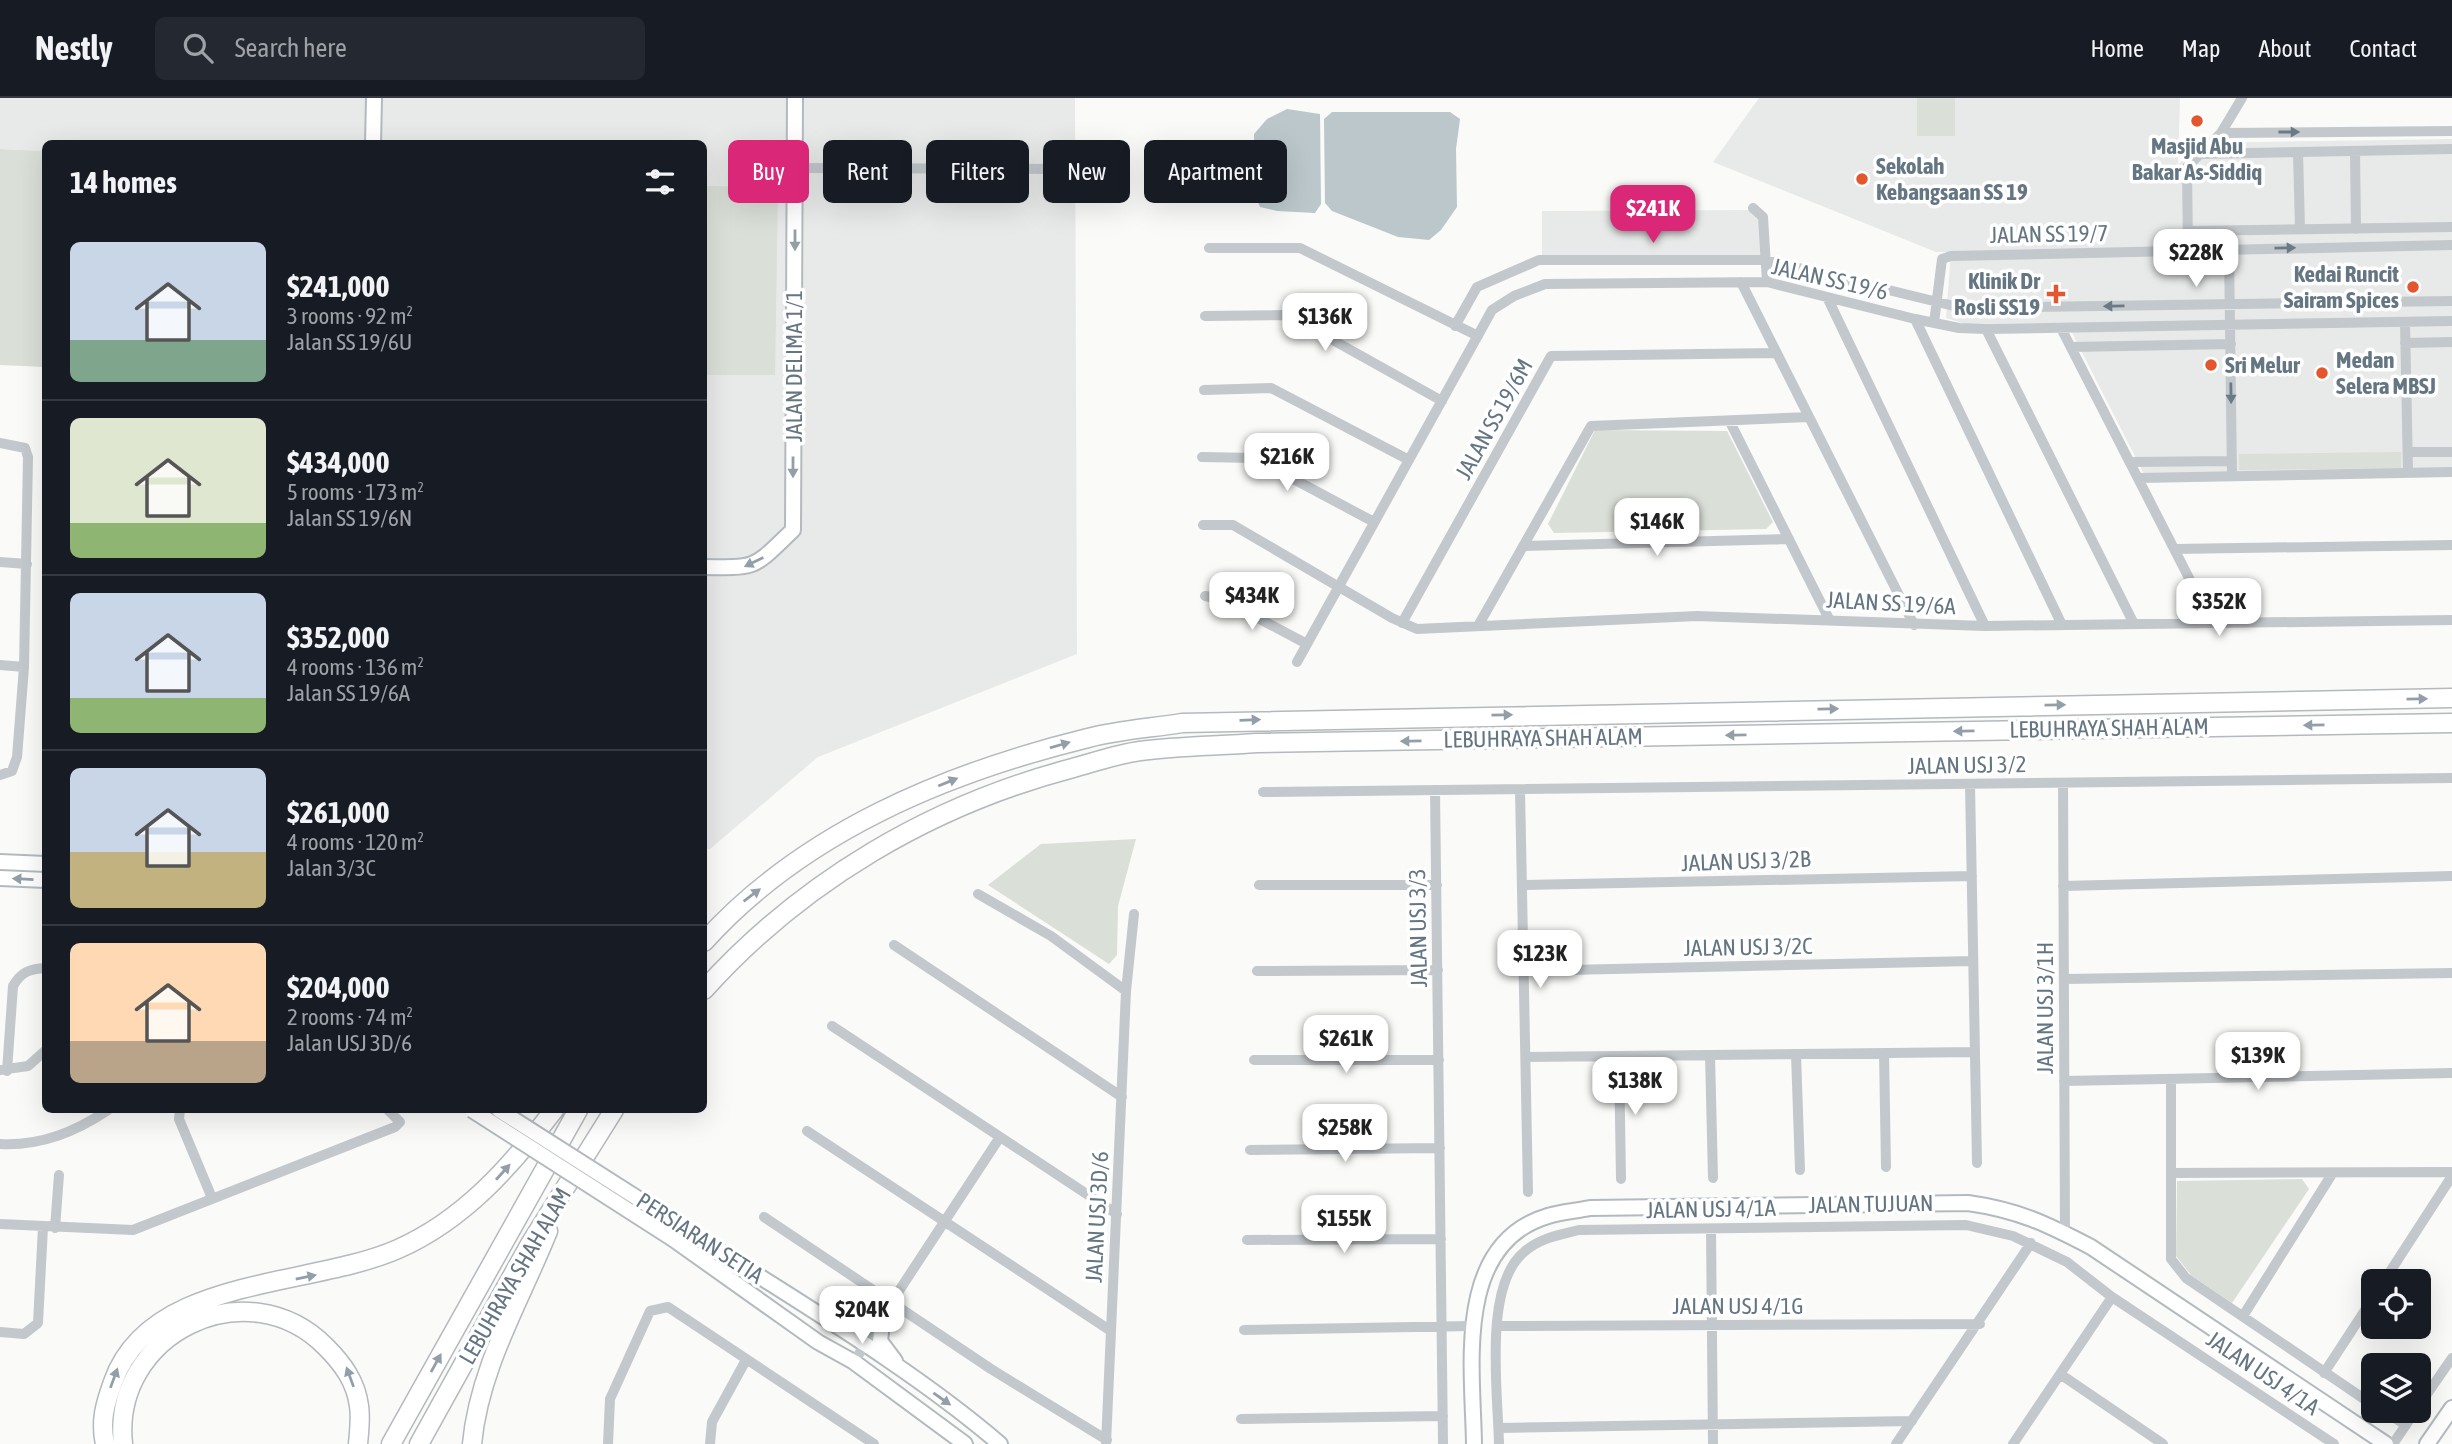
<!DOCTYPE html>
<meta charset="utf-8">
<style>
body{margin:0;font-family:"Asap Condensed",sans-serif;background:#242831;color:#f1f3f6;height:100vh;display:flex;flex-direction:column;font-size:26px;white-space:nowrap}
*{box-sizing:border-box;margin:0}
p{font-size:23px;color:#9ea1a6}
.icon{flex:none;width:38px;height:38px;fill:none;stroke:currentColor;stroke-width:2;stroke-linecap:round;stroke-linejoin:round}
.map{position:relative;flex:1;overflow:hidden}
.sheet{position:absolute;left:42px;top:42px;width:665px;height:973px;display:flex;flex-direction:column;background:#171b24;border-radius:10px;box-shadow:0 7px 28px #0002}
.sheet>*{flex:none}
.guide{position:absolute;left:728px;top:42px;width:665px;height:63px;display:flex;gap:14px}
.tools{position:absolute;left:2361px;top:1171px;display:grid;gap:14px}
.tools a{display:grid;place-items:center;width:70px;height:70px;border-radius:10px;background:#171b24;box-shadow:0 7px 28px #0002;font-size:35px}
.price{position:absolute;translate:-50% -60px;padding:0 16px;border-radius:14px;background:#fff;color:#222;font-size:23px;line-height:46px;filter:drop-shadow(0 2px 4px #0008)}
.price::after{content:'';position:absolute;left:50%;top:42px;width:21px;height:16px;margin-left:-10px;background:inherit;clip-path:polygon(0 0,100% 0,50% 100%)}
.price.on{background:#db2777;color:#fff}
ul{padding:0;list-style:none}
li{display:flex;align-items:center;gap:21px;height:175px;padding:0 28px}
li+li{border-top:2px solid #363941}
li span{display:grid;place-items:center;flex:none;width:196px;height:140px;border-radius:10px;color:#555}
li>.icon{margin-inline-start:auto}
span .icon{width:84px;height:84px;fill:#fffc;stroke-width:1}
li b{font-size:30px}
h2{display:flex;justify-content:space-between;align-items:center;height:84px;padding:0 28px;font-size:30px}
.tag{padding:0 24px;border-radius:10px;background:#171b24;box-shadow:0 7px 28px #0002;font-size:24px;line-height:63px}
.tag.on{background:#db2777;color:#fff}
header{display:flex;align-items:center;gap:42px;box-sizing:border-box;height:98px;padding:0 35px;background:#171b24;border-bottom:2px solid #363941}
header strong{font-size:33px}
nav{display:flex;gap:38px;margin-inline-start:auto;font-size:24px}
.search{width:490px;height:63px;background:#242831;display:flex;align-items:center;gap:18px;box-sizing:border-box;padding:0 24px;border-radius:10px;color:#9ea1a6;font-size:26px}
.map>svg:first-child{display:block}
.built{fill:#e8e9e9}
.green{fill:#dadfd7}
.water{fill:#bbc7cb}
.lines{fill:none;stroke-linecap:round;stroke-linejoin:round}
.secondary-casing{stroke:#b3babf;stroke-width:18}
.highway-casing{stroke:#b4b9bd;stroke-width:21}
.street{stroke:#c3c8cc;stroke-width:10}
.secondary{stroke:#fff;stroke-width:14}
.highway{stroke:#fff;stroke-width:18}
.secondary-bridge-casing{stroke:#b3babf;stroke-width:18;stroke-linecap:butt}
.secondary-bridge{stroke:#fff;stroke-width:14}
.oneway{fill:#6a7a87}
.oneway2{fill:#939fa8}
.poi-dot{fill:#e4572e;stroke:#fff;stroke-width:2.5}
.labels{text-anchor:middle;stroke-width:7;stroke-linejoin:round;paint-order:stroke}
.poi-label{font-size:23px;font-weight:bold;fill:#657683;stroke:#fff;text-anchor:start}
.street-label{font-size:23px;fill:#657683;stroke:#fff}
</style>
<header>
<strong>Nestly</strong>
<div class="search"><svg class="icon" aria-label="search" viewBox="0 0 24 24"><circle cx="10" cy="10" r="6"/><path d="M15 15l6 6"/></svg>Search here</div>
<nav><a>Home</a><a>Map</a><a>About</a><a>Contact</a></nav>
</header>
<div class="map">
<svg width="2452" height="1346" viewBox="0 0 2452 1346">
<rect width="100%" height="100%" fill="#fafaf8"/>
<path class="built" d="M0,0H1075L1077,556L818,659L710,751H704V46H46L45,53L0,51Z
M1759,0H2180L2178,67L2199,45L2452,41V371L2145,378L2067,225L1965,226L1946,220L1951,154H1936L1713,64Z
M1750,112L1759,121L1762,158L1542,159V113Z"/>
<path class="green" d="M1917,0H1955V38H1917Z
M0,51L45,53V269L0,267Z
M704,88L778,89L775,277H704Z
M1595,332L1727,333L1773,424L1766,431L1554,435L1548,426Z
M2401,354V370L2239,372V356Z
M1136,741L1118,808L1117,857L1109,866L988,787L1041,746Z
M2302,1081L2309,1091L2232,1205L2191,1177L2176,1158L2177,1083Z"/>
<path class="water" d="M1287,11L1320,16L1321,106L1315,115L1277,113L1260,109L1255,97L1254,36L1267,21Z
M1332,14H1450L1460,21L1456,51L1457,109L1441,132L1429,142L1398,139L1332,113L1325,105L1324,21Z"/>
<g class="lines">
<g class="secondary-casing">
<path id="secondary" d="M373,46L374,0
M704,469C759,470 753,470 793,432L795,0
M0,764L46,766
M0,780L46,782
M681,1128C787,1198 904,1264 1000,1346
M673,1141L818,1244L854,1264L965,1346
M883,1217L880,1243L895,1263
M836,1226L863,1231L883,1217
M1474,1346C1473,1271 1453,1146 1548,1118C1561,1114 1576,1113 1590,1110L1968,1105C2018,1112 2047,1126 2091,1149L2386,1346
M2427,1346L2452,1310"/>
</g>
<g class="highway-casing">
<path id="highway" d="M704,844C803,734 946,675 1088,640C1118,632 1151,630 1182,625L2452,600
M704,892C802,783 932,707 1073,670C1095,664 1118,656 1140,653C1178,648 1218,648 1257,645L2452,625
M105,1346C100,1323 105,1306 113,1284C150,1178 310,1190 398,1151C464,1122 511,1068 554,1012
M123,1346C111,1236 247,1169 326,1249C343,1266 356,1284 359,1308C361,1320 359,1334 358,1346
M391,1346L578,1012
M419,1346L530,1146L614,1012
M472,1346C479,1270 520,1203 548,1133"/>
</g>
<path class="street" d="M2221,35L2452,33
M2355,53L2356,131
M2298,54L2300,131
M2200,56L2452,51
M795,70L1051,71
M1753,110L1763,119L1767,184
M2188,133L2452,129
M1209,150H1300L1478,238
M2229,152L2232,378
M2188,153L2187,69L2221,35L2242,0
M1741,184L1914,527
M1827,199L1985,528
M1205,218L1288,217L1442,303
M1915,221L2062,527
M2405,224L2408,375
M1934,225L1942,161L1951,158L2452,147
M1455,228L1477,189L1539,162H1766L1962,210L2452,203
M2061,230L2212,525
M1986,231L2134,526
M2405,245L2452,244
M2071,249L2231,246
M1204,292L1271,290L1409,362
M1730,324L1829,521
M0,345L25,350L28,359L24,569L17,659L12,673L0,677
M2408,354H2452
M1202,359L1254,360L1374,424
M2130,364L2232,363
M2138,380L2452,374
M1203,427H1233L1392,520L1417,531L1697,518L1985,528L2452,522
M1523,448L1789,441
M2174,451L2452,447
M0,464L27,466
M1205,498L1222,501L1307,546
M1402,525L1551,258L1776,255
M1478,528L1591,328L1809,319
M1297,564L1492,212L1514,198L1545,186L1767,184L1915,221L1959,230L1986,231L2452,223
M0,567L24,569
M2063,685L2065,1135
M1970,686L1977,1065
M1435,692L1443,1346
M1520,692L1528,1094
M1263,694L2452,680
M1259,787H1437
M1522,787L1972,778
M2063,788L2452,778
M978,796L1051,838L1126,893
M894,847L1122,999
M1257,873L1438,872
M1524,873L1973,863
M2064,881L2452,875
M832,928L1117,1116
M1884,955L1886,1069
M1796,956L1800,1072
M1710,957L1713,1080
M1619,958L1621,1081
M1526,959L1975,954
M1254,962H1439
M0,972L28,968L46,952
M7,973L13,888C21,874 29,871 46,870
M2171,981V1161L2186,1180L2373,1307
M2064,983L2452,975
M180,1012L179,1021L212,1100
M807,1033L1111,1233
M0,1046C41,1048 75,1034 108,1012
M1250,1052L1440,1050
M2171,1075L2452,1074
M764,1119L991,1271L1107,1342
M0,1126L133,1132L395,1029L400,1024L388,1012
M55,1130L59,1077
M1711,1131L1713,1346
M1247,1142L1441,1141
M2384,1183L2452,1078
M889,1208L1000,1039
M2243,1218L2332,1076
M1497,1228L1980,1226
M1244,1232L1472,1228
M0,1234L24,1236L38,1225L43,1129
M854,1264L879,1224
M2324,1275L2373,1200
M2060,1276L2163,1346
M2418,1309L2452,1260
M2382,1312L2406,1327
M1241,1321L1443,1318
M1499,1330L1912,1323
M608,1346L610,1301L650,1213L668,1209L874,1346
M710,1346L712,1324L746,1262
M1106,1346L1126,893L1134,816
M1499,1346C1498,1295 1483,1188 1524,1154C1540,1140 1559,1137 1579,1132L1966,1127L2013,1138L2067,1164L2112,1199L2334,1346
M1896,1346L2031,1145
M2013,1346L2112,1199
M2393,1346L2416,1312"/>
<use href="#secondary" class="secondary"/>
<use href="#highway" class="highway"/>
<g class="secondary-bridge-casing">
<path id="secondary-bridge" d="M472,1012L673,1141
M499,1012L681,1128"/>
</g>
<use href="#secondary-bridge" class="secondary-bridge"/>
</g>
<defs><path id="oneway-solid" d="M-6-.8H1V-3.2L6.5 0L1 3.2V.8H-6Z" transform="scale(1.75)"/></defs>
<g class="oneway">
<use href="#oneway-solid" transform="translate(2289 34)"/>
<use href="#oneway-solid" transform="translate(2285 150) rotate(-1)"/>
<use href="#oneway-solid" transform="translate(2114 208) rotate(179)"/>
<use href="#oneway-solid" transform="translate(2231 295) rotate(89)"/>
</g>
<g class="oneway2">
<use href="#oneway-solid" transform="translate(795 142) rotate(90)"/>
<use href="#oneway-solid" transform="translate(793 369) rotate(90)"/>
<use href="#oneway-solid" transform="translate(754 464) rotate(154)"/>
<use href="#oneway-solid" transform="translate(2417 601) rotate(-1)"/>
<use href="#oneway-solid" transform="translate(2055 607) rotate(-1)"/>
<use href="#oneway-solid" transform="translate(1828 611) rotate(-1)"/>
<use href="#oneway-solid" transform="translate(1502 617) rotate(-1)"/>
<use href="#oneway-solid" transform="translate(1250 622) rotate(-2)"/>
<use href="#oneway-solid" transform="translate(2314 627) rotate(179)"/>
<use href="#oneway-solid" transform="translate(1964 633) rotate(179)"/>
<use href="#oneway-solid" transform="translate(1736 637) rotate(179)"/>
<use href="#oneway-solid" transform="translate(1411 643) rotate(179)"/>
<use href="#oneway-solid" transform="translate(1060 647) rotate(-16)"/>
<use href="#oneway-solid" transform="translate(948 684) rotate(-22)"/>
<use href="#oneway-solid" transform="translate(23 781) rotate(-177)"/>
<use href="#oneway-solid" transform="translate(752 797) rotate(-37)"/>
<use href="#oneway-solid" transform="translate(503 1074) rotate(-48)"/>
<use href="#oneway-solid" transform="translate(306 1179) rotate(-12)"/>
<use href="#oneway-solid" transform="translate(436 1265) rotate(-61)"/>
<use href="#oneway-solid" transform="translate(350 1279) rotate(-110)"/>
<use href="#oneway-solid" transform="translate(114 1280) rotate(-70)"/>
<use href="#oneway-solid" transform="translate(942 1301) rotate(35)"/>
</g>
<g class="poi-dot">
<circle cx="2197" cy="23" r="7"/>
<circle cx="1862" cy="81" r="7"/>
<circle cx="2413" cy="189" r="7"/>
<path d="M2052.5 185.5h7v7h7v7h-7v7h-7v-7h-7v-7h7z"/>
<circle cx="2211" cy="267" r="7"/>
<circle cx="2322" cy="275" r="7"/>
</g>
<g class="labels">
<g class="poi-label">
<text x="2197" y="56" text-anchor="middle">Masjid Abu<tspan x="2197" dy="26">Bakar As-Siddiq</tspan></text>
<text x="1876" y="76">Sekolah<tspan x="1876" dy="26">Kebangsaan SS 19</tspan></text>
<text x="2399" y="184" text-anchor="end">Kedai Runcit<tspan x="2399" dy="26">Sairam Spices</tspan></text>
<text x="2040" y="191" text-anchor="end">Klinik Dr<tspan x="2040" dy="26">Rosli SS19</tspan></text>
<text x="2336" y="270">Medan<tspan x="2336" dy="26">Selera MBSJ</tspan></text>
<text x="2225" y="275">Sri Melur</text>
</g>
<g class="street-label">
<text transform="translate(2049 136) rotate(-1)" y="8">JALAN SS 19/7</text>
<text transform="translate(1830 181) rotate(13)" y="8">JALAN SS 19/6</text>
<text transform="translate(794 268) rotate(-90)" y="8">JALAN DELIMA 1/1</text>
<text transform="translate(1494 321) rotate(-61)" y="8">JALAN SS 19/6M</text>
<text transform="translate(1891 505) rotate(3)" y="8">JALAN SS 19/6A</text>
<text transform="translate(2109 630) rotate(-1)" y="8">LEBUHRAYA SHAH ALAM</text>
<text transform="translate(1543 640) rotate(-1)" y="8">LEBUHRAYA SHAH ALAM</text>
<text transform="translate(1967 667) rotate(-1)" y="8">JALAN USJ 3/2</text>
<text transform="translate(1746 763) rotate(-2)" y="8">JALAN USJ 3/2B</text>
<text transform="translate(1418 830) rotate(-91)" y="8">JALAN USJ 3/3</text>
<text transform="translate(1748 849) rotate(-1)" y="8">JALAN USJ 3/2C</text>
<text transform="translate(2045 910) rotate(-90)" y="8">JALAN USJ 3/1H</text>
<text transform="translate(1871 1106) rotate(-1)" y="8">JALAN TUJUAN</text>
<text transform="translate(1711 1111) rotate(-1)" y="8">JALAN USJ 4/1A</text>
<text transform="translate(1097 1119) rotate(-87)" y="8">JALAN USJ 3D/6</text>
<text transform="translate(700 1140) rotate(33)" y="8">PERSIARAN SETIA</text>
<text transform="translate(515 1178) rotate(-60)" y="8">LEBUHRAYA SHAH ALAM</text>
<text x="1738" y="1216">JALAN USJ 4/1G</text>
<text transform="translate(2263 1275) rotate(34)" y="8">JALAN USJ 4/1A</text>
</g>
</g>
</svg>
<div class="tools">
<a><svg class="icon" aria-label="locate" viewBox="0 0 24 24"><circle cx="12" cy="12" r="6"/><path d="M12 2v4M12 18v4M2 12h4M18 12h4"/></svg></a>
<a><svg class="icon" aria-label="layers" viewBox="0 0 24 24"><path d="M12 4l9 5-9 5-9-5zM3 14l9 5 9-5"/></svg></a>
</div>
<b class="price on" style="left:1653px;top:147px">$241K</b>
<b class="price" style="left:2196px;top:191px">$228K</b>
<b class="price" style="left:1325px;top:255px">$136K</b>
<b class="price" style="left:1287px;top:395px">$216K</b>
<b class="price" style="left:1657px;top:460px">$146K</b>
<b class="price" style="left:1252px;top:534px">$434K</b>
<b class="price" style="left:2219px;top:540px">$352K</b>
<b class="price" style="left:1540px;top:892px">$123K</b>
<b class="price" style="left:1346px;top:977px">$261K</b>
<b class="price" style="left:2258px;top:994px">$139K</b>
<b class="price" style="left:1635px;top:1019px">$138K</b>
<b class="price" style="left:1345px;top:1066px">$258K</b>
<b class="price" style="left:1344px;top:1157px">$155K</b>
<b class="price" style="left:862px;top:1248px">$204K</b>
<div class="guide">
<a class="tag on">Buy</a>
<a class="tag">Rent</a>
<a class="tag">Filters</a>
<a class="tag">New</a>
<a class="tag">Apartment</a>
</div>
<section class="sheet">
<h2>14 homes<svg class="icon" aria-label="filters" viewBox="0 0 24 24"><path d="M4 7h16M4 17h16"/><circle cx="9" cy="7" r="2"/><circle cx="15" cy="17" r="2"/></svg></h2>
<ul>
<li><span style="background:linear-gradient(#c9d6e8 70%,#7fa58c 0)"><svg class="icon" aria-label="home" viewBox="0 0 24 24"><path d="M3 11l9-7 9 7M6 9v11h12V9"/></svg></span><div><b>$241,000</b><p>3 rooms · 92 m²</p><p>Jalan SS 19/6U</p></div></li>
<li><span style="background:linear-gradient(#dfe7d0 75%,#8fb573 0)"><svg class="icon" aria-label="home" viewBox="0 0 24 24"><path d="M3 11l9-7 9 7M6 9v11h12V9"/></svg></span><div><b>$434,000</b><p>5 rooms · 173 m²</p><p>Jalan SS 19/6N</p></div></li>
<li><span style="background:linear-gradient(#c9d6e8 75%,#8fb573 0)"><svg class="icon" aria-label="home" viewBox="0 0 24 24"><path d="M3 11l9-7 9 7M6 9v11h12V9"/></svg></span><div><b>$352,000</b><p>4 rooms · 136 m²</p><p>Jalan SS 19/6A</p></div></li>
<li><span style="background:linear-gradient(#c9d6e8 60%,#c2b280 0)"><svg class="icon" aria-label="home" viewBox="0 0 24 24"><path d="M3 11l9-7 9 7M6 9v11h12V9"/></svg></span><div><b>$261,000</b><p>4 rooms · 120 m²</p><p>Jalan 3/3C</p></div></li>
<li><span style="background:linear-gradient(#ffd9b3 70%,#b9a48a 0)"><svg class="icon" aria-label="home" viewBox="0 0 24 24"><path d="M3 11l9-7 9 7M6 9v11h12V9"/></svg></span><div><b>$204,000</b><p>2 rooms · 74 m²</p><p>Jalan USJ 3D/6</p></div></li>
</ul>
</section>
</div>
